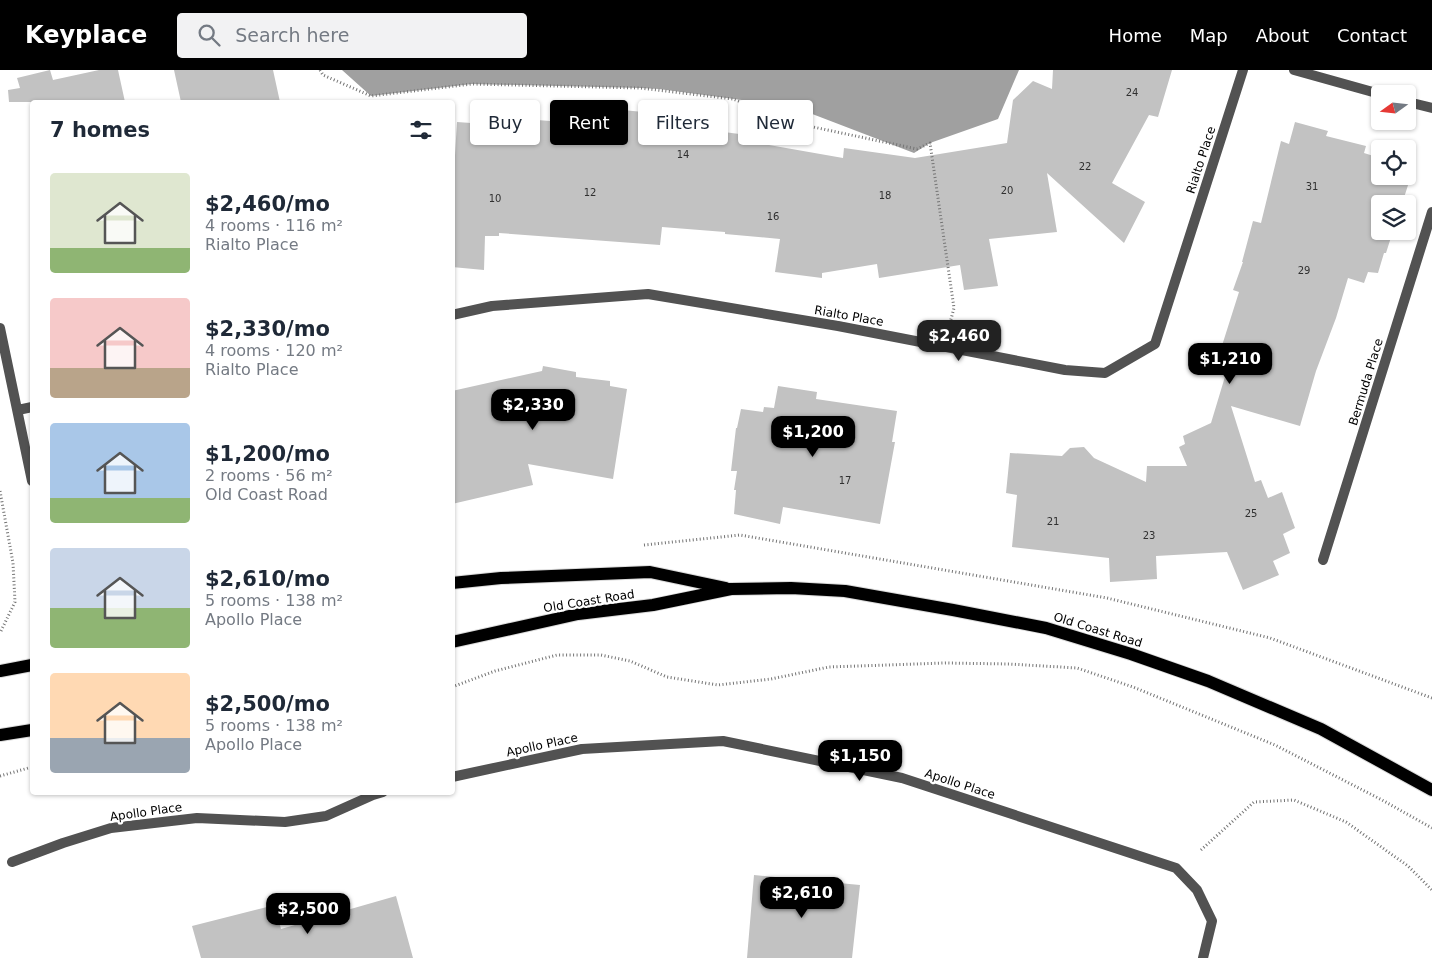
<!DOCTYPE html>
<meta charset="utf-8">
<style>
body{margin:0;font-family:"DejaVu Sans",sans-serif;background:#f2f2f3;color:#1f2937;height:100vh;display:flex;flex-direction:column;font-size:19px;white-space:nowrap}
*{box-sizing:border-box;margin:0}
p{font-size:16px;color:#747a83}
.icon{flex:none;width:28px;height:28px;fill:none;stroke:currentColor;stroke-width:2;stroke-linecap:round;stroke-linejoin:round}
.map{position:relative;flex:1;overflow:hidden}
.panel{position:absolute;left:30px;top:30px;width:425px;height:695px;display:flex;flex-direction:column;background:#fff;border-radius:5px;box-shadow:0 1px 4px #0004}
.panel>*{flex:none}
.top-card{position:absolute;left:470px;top:30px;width:475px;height:45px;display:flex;gap:10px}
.needle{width:32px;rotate:255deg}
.controls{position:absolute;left:1371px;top:15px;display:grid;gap:10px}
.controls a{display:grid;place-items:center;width:45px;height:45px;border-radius:5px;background:#fff;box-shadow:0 1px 4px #0004;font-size:25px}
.price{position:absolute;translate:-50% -42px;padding:0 11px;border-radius:10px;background:#000;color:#fff;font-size:16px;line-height:32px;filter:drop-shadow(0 1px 2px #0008)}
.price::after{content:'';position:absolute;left:50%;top:30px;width:15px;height:11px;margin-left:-8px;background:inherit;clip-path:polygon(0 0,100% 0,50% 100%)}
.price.current{background:#222;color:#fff}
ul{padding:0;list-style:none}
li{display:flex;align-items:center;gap:15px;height:125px;padding:0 20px}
li span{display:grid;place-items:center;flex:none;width:140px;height:100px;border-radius:5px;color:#555}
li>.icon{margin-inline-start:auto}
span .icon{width:60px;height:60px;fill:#fffc;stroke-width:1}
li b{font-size:21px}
h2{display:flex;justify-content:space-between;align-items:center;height:60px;padding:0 20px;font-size:21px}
.pill{padding:0 18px;border-radius:5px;background:#fff;box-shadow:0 1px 4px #0004;font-size:18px;line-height:45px}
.pill.current{background:#000;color:#fff}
header{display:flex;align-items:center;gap:30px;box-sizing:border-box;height:70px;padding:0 25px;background:#000;color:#fff}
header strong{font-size:24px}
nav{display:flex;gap:28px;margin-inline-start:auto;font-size:18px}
.search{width:350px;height:45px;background:#f2f2f3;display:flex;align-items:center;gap:12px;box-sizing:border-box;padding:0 18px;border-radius:5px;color:#747a83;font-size:19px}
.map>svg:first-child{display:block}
.water{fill:#a0a0a0}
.building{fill:#c2c2c2}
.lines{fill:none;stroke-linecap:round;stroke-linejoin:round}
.primary-casing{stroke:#dbdbdb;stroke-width:14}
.path{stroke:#747474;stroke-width:3;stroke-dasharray:1 2.5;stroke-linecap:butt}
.minor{stroke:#525252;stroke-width:10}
.primary{stroke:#000;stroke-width:12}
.labels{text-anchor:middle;stroke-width:4.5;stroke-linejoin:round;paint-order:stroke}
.number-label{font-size:10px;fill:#303030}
.street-label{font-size:12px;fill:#000;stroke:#fff}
</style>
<header>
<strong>Keyplace</strong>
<div class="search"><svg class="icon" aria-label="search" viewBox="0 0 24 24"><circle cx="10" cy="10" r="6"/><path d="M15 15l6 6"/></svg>Search here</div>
<nav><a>Home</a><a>Map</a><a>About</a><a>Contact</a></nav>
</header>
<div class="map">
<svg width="1432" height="888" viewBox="0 0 1432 888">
<rect width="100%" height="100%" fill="#fff"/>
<path class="water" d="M342,0H1019L998,49L930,73L914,83L794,37L659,19L640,18L472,14L371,26Z"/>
<path class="building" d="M50,0L53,10L99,0H118L125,32H9L8,20L20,18L17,8Z
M174,0H273L280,32H181Z
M1053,0H1172L1158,47L1149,45L1112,113L1145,132L1124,173L1047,103L1057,162L989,169L998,216L964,220L960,195L879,208L877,194L822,203V208L775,202L780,169L725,164V162L662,157L660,175L499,163V166H485L484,200L452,197V135L457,52L485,54L486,46L550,51L551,33L725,50L724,62L770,68L769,75L843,88L844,78L915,88L1007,73L1013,30L1033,11L1052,19Z
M1295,52L1328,61L1326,66L1366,76L1364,83L1380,88V106H1405L1404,110L1409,112L1402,134H1380V161H1393L1386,183H1384L1378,203L1368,202L1364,213L1348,208L1336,248L1316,301L1300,356L1231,336L1255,412L1261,410L1268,428L1282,422L1295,458L1283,464L1290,483L1273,491L1279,505L1243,520L1227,482L1156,486L1157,509L1110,512L1109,488L1012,477L1017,425L1006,423L1010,383L1062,386L1070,378L1084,377L1094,388L1146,412L1147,396H1187L1179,377L1185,374L1183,366L1211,353L1227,300L1223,299L1226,287L1219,285L1239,222L1233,220L1243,192H1242L1253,151L1261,153L1281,71L1289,74Z
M543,296L576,302V307L610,311V316L627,319L613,409L528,394L533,415L452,434V321L542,301Z
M778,316L817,322L816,329L897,341L892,372H895L880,454L783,437L780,454L734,444L736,420H734L737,401H731L736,358H737L741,339L763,342L764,337L774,338Z
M754,805L860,815L852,888H747Z
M396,826L413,888H201L192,856L275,835L281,859Z"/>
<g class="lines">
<g class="primary-casing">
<path id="primary" d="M452,513L501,508L650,502L726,518
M452,572L578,544L653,535L731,519L791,518L845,521L953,540L1046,558L1131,584L1208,611L1321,659L1432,720
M0,601L32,595
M0,665L32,660"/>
</g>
<path class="path" d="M320,0L323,5L371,26L472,14L640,18L733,29L799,54L917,79L930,73L954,238L950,253
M0,421L13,493L15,532L1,561
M644,475L740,465L1107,528L1270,568L1432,628
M452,617L495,601L557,585H601L630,591L667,607L718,615L771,609L829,597L945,593L1009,594L1077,598L1133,617L1275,675L1382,730L1432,758
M0,706L32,697
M1201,780L1254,732L1294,730L1346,752L1408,796L1432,820"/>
<path class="minor" d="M1294,0L1380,24
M1408,32L1432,38
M452,245L492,236L648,224L838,256L1065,300L1105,303L1155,274L1243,0
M0,258L32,411
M18,340L32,337
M1323,490L1432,142
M452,707L582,679L723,671L902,708L1176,798L1197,820L1212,851L1203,888
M12,792L63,773L111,758L197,748L285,752L326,746L373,725L383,722"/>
<use href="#primary" class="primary"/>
</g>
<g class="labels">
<g class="number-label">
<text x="1132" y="26">24</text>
<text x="683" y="88">14</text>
<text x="1085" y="100">22</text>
<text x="1312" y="120">31</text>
<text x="1007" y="124">20</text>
<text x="590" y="126">12</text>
<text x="885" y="129">18</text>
<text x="495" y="132">10</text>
<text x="773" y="150">16</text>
<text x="1304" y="204">29</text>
<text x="845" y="414">17</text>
<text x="1251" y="447">25</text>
<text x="1053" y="455">21</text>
<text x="1149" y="469">23</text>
</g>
<g class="street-label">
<text transform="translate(1201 90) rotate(-72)" y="4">Rialto Place</text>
<text transform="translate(849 246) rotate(10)" y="4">Rialto Place</text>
<text transform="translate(1366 312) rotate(-73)" y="4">Bermuda Place</text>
<text transform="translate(589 531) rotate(-9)" y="4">Old Coast Road</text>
<text transform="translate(1098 560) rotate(17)" y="4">Old Coast Road</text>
<text transform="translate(542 675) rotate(-12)" y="4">Apollo Place</text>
<text transform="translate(960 714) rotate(18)" y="4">Apollo Place</text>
<text transform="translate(146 742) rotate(-8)" y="4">Apollo Place</text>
</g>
</g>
</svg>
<div class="controls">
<a><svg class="needle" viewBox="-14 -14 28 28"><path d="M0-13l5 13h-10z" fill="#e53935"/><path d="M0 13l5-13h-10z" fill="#747a83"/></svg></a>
<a><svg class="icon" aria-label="locate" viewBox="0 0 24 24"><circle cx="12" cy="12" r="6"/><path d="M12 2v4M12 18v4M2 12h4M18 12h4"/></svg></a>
<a><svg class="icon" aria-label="layers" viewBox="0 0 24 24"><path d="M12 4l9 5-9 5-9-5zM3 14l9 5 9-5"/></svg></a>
</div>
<b class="price current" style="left:959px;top:292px">$2,460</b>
<b class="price" style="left:1230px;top:315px">$1,210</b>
<b class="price" style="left:533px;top:361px">$2,330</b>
<b class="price" style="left:813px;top:388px">$1,200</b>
<b class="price" style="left:860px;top:712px">$1,150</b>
<b class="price" style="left:802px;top:849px">$2,610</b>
<b class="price" style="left:308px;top:865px">$2,500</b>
<div class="top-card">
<a class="pill">Buy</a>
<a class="pill current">Rent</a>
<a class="pill">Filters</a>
<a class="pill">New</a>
</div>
<section class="panel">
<h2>7 homes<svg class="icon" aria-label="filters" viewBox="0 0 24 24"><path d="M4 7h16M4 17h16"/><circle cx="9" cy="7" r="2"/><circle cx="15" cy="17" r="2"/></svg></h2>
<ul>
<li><span style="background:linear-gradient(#dfe7d0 75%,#8fb573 0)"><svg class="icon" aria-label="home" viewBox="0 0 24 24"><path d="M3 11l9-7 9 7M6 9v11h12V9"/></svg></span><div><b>$2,460/mo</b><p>4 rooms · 116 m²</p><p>Rialto Place</p></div></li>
<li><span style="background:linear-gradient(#f6c9c9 70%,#b9a48a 0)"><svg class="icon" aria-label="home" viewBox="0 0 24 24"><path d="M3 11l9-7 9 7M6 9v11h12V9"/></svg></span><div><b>$2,330/mo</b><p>4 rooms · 120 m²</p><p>Rialto Place</p></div></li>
<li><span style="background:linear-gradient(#a9c7e8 75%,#8fb573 0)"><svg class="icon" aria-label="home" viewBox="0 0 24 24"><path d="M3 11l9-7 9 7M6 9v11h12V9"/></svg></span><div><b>$1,200/mo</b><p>2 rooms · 56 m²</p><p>Old Coast Road</p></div></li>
<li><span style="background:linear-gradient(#c9d6e8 60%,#8fb573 0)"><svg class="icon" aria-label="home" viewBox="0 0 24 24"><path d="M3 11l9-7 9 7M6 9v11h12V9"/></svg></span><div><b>$2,610/mo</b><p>5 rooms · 138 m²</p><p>Apollo Place</p></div></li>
<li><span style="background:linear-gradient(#ffd9b3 65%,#9aa5b1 0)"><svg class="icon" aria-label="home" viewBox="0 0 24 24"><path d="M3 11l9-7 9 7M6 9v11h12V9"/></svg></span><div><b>$2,500/mo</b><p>5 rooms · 138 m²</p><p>Apollo Place</p></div></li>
</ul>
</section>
</div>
